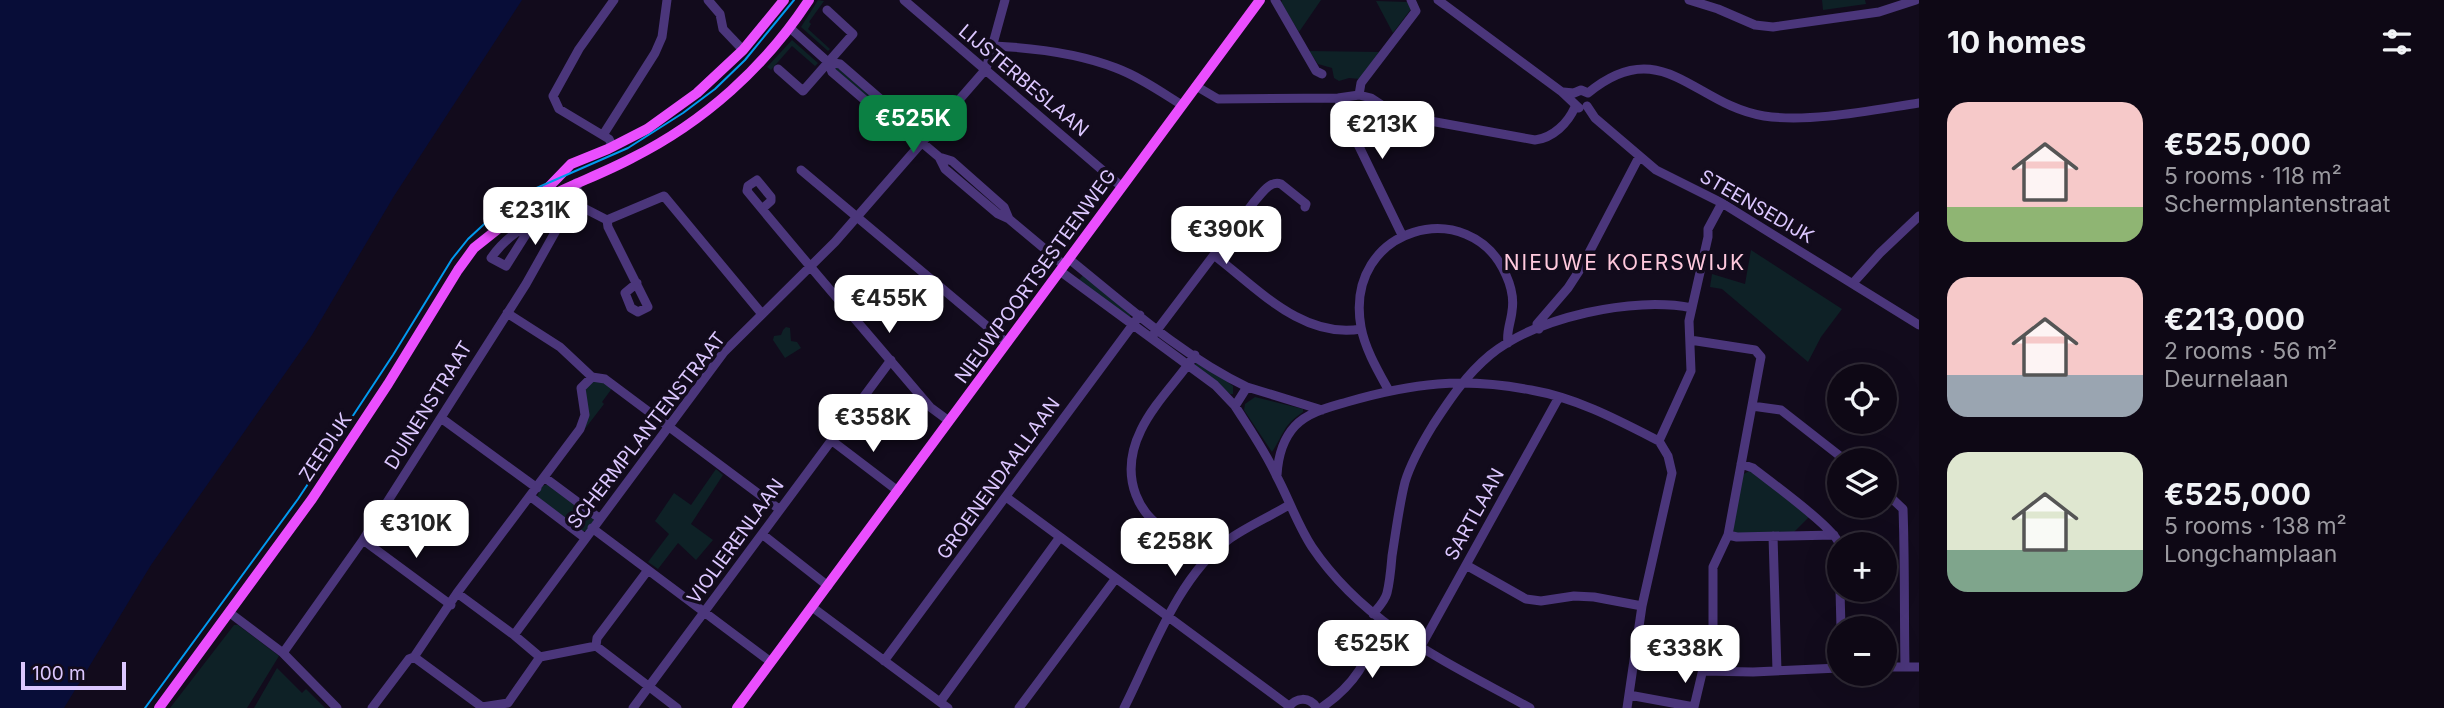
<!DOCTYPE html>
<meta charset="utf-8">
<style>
body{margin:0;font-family:Inter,sans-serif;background:#17111e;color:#f1f3f6;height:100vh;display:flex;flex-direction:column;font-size:26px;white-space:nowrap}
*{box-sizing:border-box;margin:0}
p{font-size:23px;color:#9b9aa0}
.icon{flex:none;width:38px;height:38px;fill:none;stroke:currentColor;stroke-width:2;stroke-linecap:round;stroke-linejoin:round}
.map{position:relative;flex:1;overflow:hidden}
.sheet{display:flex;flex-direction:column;background:#0e0815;width:525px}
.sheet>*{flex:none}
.buttons{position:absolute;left:1827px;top:364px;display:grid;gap:14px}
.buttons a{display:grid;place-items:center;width:70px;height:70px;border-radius:50%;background:#0e0815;box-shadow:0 7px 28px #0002,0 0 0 2px #2e2934;font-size:35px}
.scale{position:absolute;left:21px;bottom:18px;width:105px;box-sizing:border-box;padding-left:7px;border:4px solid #dcc7ff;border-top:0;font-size:19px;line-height:24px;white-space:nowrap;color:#dcc7ff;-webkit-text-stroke:5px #120b1c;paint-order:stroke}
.price{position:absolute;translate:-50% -60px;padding:0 16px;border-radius:14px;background:#fff;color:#222;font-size:23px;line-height:46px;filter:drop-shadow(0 2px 4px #0008)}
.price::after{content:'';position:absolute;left:50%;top:42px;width:21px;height:16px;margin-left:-10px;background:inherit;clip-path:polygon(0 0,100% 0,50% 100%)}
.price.selected{background:#0b8043;color:#fff}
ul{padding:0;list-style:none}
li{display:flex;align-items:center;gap:21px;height:175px;padding:0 28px}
li span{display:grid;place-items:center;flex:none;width:196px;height:140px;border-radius:21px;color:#555}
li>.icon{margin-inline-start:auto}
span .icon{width:84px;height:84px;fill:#fffc;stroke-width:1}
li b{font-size:30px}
h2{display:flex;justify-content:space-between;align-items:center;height:84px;padding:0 28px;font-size:30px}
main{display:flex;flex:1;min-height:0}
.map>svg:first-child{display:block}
.green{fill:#0e2126}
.water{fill:#080d38}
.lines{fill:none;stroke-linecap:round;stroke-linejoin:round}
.minor{stroke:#4b367b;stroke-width:9}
.major{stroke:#ea4efe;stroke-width:10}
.tram{stroke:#019af0;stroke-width:2}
.labels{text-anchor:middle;stroke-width:7;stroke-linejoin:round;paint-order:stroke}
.street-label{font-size:19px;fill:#dcc7ff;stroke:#120b1c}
.neighbourhood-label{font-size:21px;letter-spacing:2px;fill:#ffc9dd;stroke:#120b1c}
</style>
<main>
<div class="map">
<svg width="1919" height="708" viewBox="0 0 1919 708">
<rect width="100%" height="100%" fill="#120b1c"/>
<path class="green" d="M818,0L824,1L809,22L811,24L808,29L830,49L828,51L801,27Z
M1282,0H1321L1299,32L1281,3Z
M1822,0H1865L1866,4L1823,10Z
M1376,1L1407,2L1411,9L1393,33Z
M792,40L818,63L815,66L792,46L771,70L767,67Z
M1309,51L1379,52L1360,79L1349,78L1339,81L1334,78L1332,68L1318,64Z
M833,64L901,121L899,126L836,72Z
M1751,250L1842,309L1821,337L1808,362L1722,289L1710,287L1712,274L1745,284Z
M1084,274L1132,314L1129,317L1078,281Z
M786,327L790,328L791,341L797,342L801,348L785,358L773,340L774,336L781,335L783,330Z
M1196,362H1200L1233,386V394H1230L1195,365Z
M595,379L613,387L602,402L604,404L584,430L582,428V392Z
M1255,397L1303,409V412C1283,425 1284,434 1272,452L1244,410L1245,404Z
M716,469L723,475L691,524L713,540L696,560L678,543L658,569L648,562L669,534L655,521L674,493L691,505Z
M1749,471H1753L1809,517L1793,533H1735L1733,530L1742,475Z
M548,484L593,518V523L587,531H579L537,497L542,486Z
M234,625H238L279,656L247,708H170Z
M277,668L302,693L306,689L325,708H254Z"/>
<path class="water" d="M0,0H522L394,196L312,335L151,565L64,708H0Z"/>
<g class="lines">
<path class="minor" d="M708,0L720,14L723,29L743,50
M904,0L1122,187
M1275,0L1316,71L1322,74
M1438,0L1562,92L1579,108
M1689,0L1718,9L1755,25L1773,27L1879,12L1916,0
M790,28L828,62L832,72L895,126L900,129L907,130L939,157L952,161L1004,207L1009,219
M994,46C1035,48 1078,53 1116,68C1140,77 1161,92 1182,105
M828,62L840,64L901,117L907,130
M778,69L803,91L853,34L827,10
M1196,86L1218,99L1338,98L1359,95L1371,98L1397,115L1535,140C1553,138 1568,123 1575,107
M1563,92L1574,93L1581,90L1588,93
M1588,93C1662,32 1694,105 1764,116C1810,123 1873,110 1919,103
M1359,95L1361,83L1416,11L1411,0
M1338,98L1352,132L1402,235
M1587,106L1595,118L1656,170L1722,203L1919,325
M603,135L655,53L662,37L667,0
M613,147L609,139L559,109L553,96L579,49L614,0
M939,157L945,169L998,214L1009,219L1064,265
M801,170L1007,343
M572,202L607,220L608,227L648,307L638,312L631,308L625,293L637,283
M762,209L771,201V197L757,180L748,186L747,191C807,264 869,335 930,407L949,421
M607,220L664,196L762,314
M529,224L530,228L506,266L491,258C505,238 523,227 544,215L560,223
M1215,256C1258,289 1303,339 1361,329
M1069,259C1125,304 1182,356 1247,387
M1060,271L1215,385L1235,406
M1853,283L1880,253L1919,216
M507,313L560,347L592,377L605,379L779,509
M1539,329L1537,324L1568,288L1581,268L1639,157
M1151,338L1254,202C1261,195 1269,180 1281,184L1306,204L1305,207
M1195,355C1178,380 1154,403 1141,430C1119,475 1135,522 1184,538C1197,543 1213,541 1227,540
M1389,391C1378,371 1365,349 1361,327C1343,226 1471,193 1506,275C1511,286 1514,299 1512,311C1511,322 1506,332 1508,343
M1752,406L1781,410L1845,460
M1322,410L1247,387L1235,406C1249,428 1265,451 1276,475C1289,499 1297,524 1312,547C1366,627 1449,663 1530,708
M441,418L537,488
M831,440L898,491
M1741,464L1753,468C1769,481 1836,529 1839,544
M1277,475C1278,458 1282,440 1295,426C1308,412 1330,407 1347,402C1413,383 1462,377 1531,390C1577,398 1618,420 1659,441
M544,477L599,518
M1885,492L1903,509C1905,562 1904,614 1905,667
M531,497L585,538
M1006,497L1289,706
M592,528L771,662
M762,534L828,586
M1728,535L1737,537L1834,535
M1773,536L1777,671
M363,540L451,605
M1466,565L1526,599L1541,601L1574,596L1594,597L1642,606
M1840,590L1841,628
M457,593L514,635L540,657L596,646L677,708
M812,607L948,708
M230,613L283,653L337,708
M1373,614C1378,608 1385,601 1387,593C1390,581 1391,568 1392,556C1396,531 1399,506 1405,482C1411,462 1422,443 1433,425C1450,399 1466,375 1490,355C1537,317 1633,296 1692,308
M514,635L724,352L835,242L986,69L1005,0
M596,646L597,638L648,570
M1420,648L1559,397
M283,653L363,540L526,284L572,202L577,188L576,183
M414,657L482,707L508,703L540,657
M884,661L1140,315
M1885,667H1919
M1704,671L1753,672L1839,668
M1629,695L1694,707L1713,627V567L1728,535L1761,357L1755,350L1690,340
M940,702L1060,537
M372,708L409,659L414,657L457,593L580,429L585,415L581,388L592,377
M633,708L891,360
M1019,708L1116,578
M1124,708C1151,655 1178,576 1228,540C1246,527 1269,517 1289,505
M1288,708C1296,697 1309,696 1317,708
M1321,708C1356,684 1368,661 1380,621
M1627,708L1642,606L1672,473L1668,456L1659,441L1691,371L1689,321L1708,237V229L1722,203"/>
<path class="major" d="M540,201C570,185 602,174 632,158C704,122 765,67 809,0
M159,708L312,499L388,384L458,270L474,248L542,194L571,164L608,149L647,129L697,93L743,50L784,0
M737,708L1260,0"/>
<path class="tram" d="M145,708L298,499L393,355L452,259L468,239L494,215L532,190L628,148L683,113L715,89L745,60L794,0"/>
</g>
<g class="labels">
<g class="street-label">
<text transform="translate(1024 80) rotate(40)" y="7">LIJSTERBESLAAN</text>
<text transform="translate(1757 206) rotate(30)" y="7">STEENSEDIJK</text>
<text transform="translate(1035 276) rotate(-54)" y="7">NIEUWPOORTSESTEENWEG</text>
<text transform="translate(428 405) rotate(-58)" y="7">DUINENSTRAAT</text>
<text transform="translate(646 430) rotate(-52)" y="7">SCHERMPLANTENSTRAAT</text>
<text transform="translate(325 447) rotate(-56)" y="7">ZEEDIJK</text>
<text transform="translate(998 478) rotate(-54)" y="7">GROENENDAALLAAN</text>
<text transform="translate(1474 514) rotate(-61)" y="7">SARTLAAN</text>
<text transform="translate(735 541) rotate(-54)" y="7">VIOLIERENLAAN</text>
</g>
<g class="neighbourhood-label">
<text x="1625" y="270">NIEUWE KOERSWIJK</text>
</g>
</g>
</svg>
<div class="buttons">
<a><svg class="icon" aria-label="locate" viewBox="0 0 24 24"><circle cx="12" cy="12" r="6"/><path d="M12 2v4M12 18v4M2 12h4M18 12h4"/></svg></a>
<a><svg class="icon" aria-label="layers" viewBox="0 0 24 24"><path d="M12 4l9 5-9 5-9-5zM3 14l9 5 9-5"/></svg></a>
<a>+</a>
<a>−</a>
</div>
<div class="scale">100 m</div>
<b class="price selected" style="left:913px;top:155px">€525K</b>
<b class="price" style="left:1382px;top:161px">€213K</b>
<b class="price" style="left:535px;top:247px">€231K</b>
<b class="price" style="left:1226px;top:266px">€390K</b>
<b class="price" style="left:889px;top:335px">€455K</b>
<b class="price" style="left:873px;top:454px">€358K</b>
<b class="price" style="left:416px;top:560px">€310K</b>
<b class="price" style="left:1175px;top:578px">€258K</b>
<b class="price" style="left:1372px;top:680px">€525K</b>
<b class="price" style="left:1685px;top:685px">€338K</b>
</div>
<section class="sheet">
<h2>10 homes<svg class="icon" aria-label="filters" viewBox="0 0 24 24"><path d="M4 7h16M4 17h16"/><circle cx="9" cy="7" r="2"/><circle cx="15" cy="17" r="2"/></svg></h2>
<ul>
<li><span style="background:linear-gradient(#f6c9c9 75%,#8fb573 0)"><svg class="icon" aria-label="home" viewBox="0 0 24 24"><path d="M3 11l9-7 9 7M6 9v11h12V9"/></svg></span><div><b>€525,000</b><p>5 rooms · 118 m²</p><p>Schermplantenstraat</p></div></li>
<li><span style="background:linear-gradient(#f6c9c9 70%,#9aa5b1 0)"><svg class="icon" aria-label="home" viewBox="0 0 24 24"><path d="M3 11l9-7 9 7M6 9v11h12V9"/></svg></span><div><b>€213,000</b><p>2 rooms · 56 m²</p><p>Deurnelaan</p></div></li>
<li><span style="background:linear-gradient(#dfe7d0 70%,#7fa58c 0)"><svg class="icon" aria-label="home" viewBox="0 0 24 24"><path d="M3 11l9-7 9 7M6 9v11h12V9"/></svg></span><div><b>€525,000</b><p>5 rooms · 138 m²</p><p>Longchamplaan</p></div></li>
</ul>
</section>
</main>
